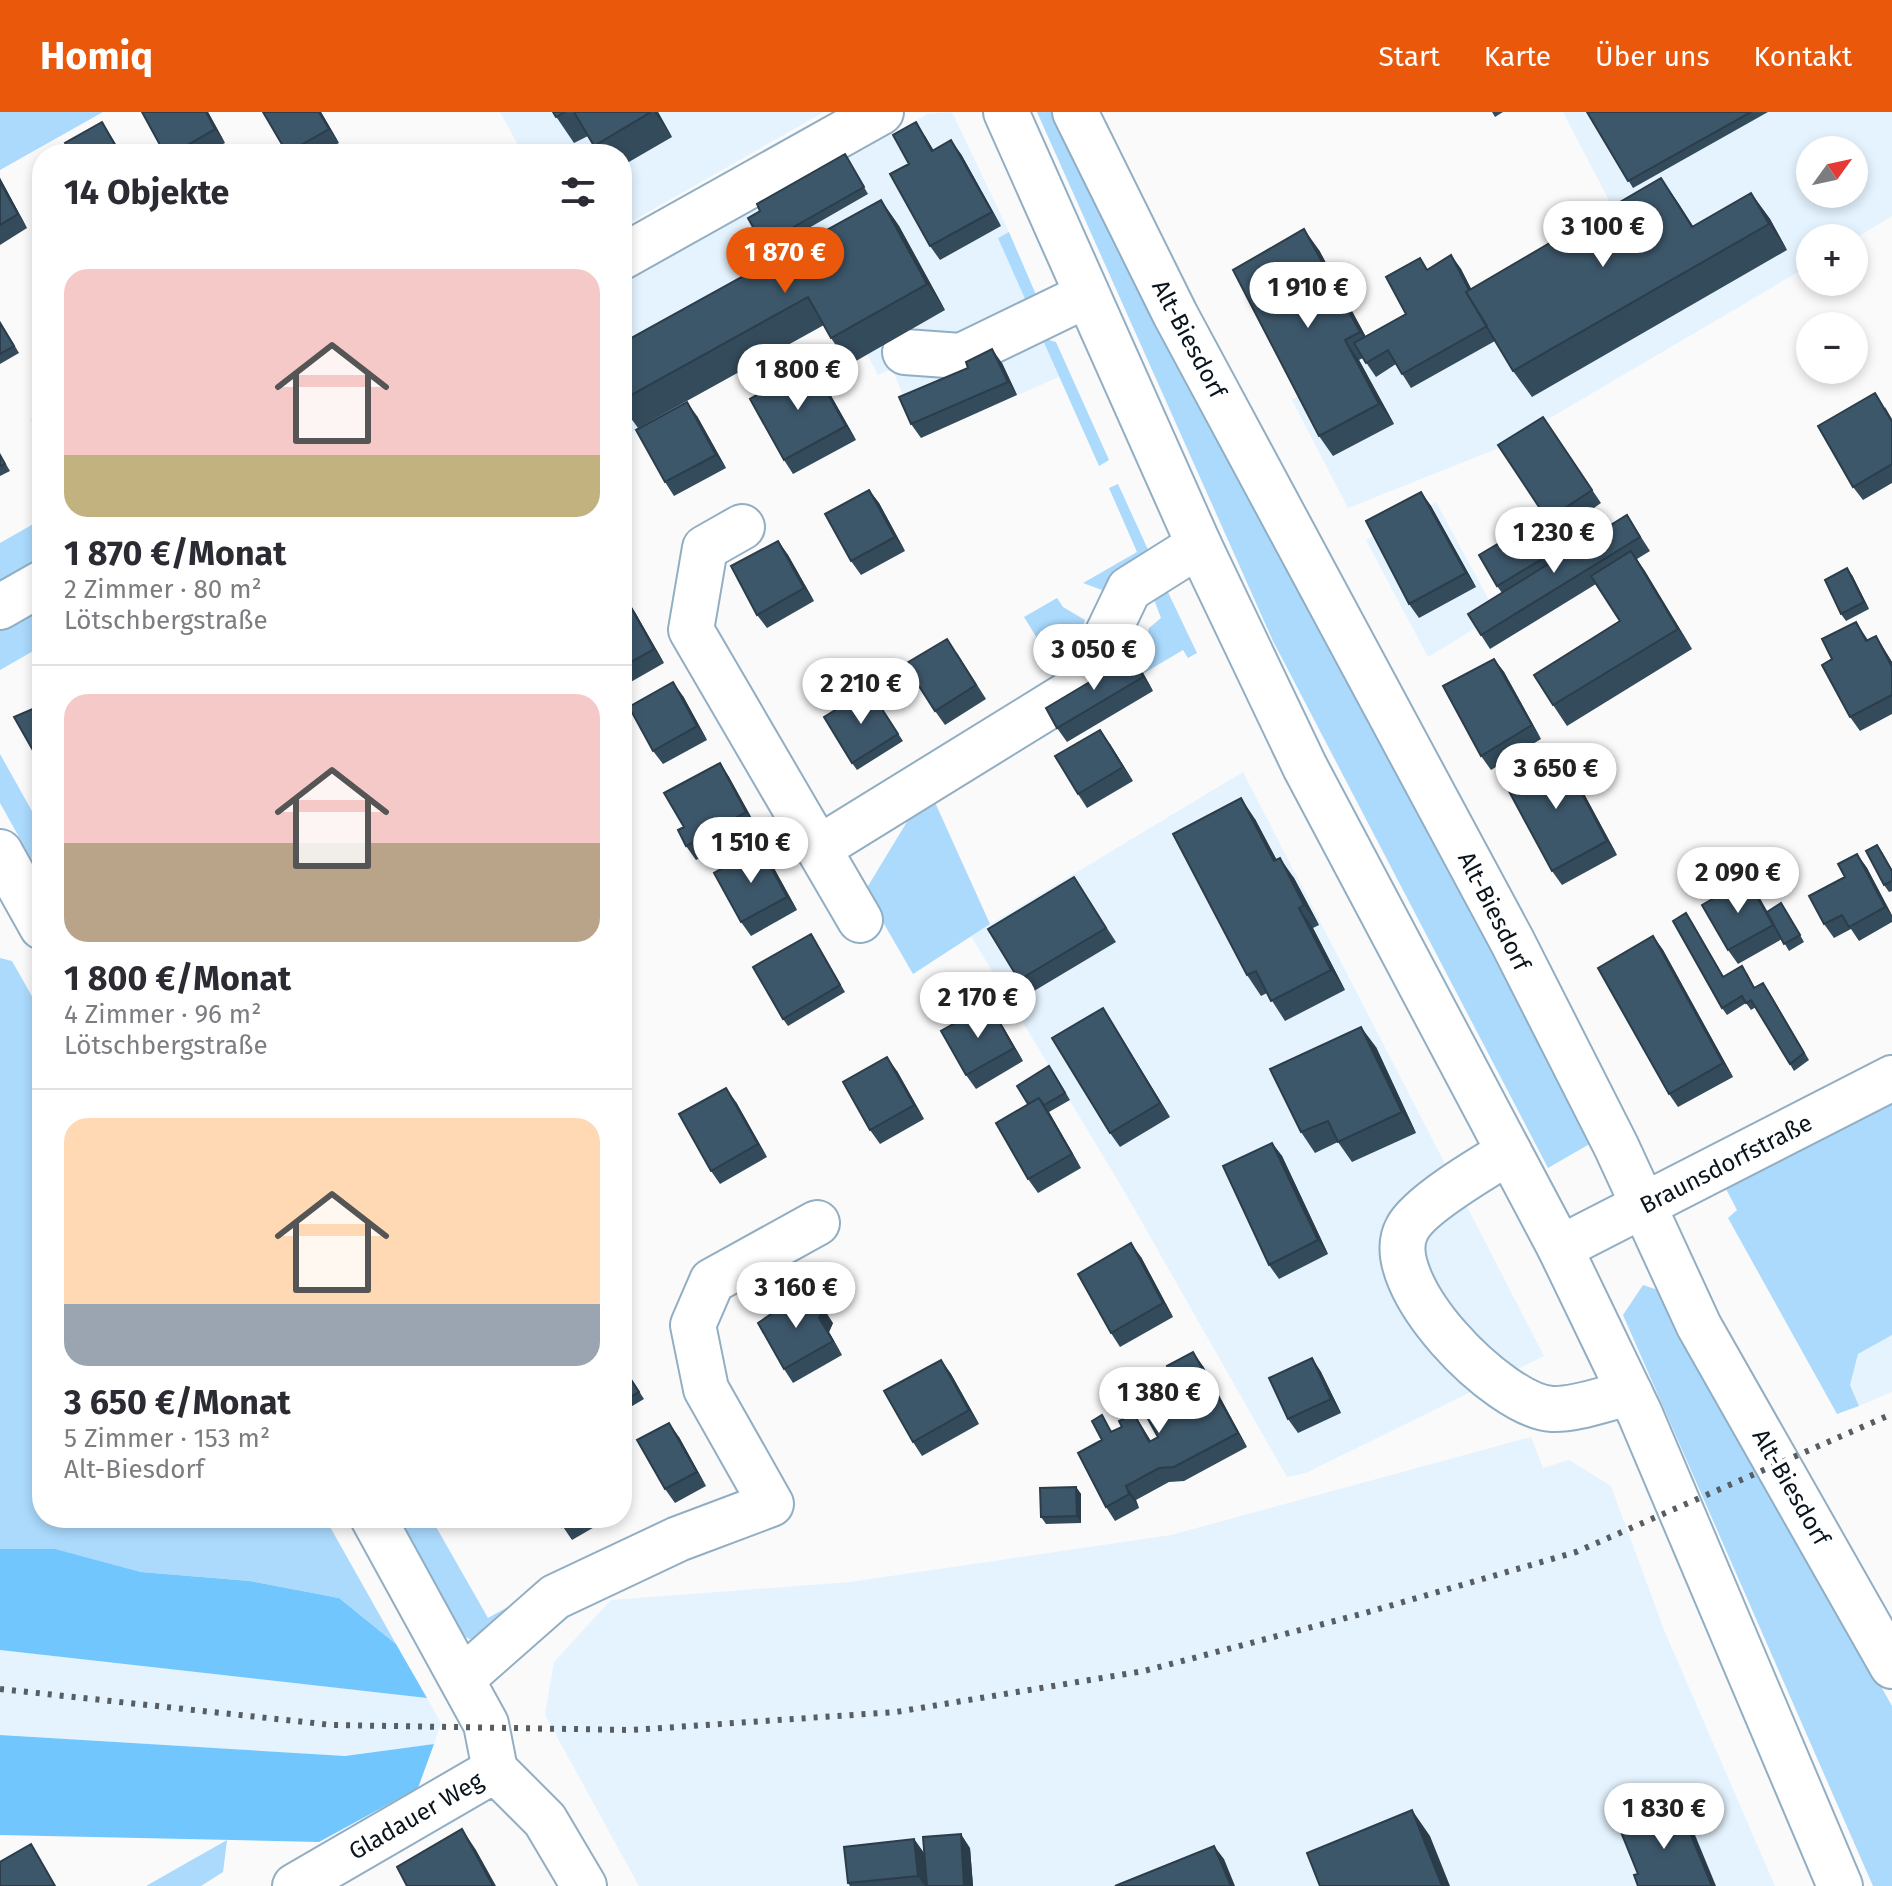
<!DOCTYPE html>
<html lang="de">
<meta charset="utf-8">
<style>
body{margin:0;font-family:"Fira Sans",sans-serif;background:#f2f2f3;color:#2b2b33;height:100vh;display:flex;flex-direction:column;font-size:30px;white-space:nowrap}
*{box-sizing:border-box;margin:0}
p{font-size:26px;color:#7c7c81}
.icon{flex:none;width:44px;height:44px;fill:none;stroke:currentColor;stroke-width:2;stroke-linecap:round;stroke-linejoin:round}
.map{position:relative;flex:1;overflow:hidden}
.sheet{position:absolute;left:32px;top:32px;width:600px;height:1384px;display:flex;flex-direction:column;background:#fff;border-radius:32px;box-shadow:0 4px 12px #0003}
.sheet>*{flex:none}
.needle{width:52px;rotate:57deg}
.controls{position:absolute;left:1796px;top:24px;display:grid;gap:16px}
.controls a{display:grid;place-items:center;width:72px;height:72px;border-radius:50%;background:#fff;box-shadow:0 4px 12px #0003;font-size:40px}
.price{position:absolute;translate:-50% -68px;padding:0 18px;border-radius:28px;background:#fff;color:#222;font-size:26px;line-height:52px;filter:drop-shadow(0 2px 4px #0008)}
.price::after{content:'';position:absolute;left:50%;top:48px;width:24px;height:18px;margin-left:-12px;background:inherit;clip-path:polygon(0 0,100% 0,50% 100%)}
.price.selected{background:#ea580c;color:#fff}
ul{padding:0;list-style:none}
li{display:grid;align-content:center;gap:16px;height:424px;padding:0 32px}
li+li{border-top:2px solid #e1e1e2}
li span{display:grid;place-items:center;height:248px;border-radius:24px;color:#555}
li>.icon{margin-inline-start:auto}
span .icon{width:144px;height:144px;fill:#fffc;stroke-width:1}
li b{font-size:34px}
h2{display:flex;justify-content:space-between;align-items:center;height:96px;padding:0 32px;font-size:34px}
header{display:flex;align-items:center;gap:48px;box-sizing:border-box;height:112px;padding:0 40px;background:#ea580c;color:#fff}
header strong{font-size:38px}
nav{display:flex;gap:44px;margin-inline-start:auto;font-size:28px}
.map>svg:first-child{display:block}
.built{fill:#e4f3fe;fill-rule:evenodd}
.green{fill:#abdafd}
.forest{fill:#72c6fe}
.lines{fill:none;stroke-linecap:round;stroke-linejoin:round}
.minor-casing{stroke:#91aec3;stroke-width:48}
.major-casing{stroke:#91aec3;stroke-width:48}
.minor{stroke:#fff;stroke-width:44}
.major{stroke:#fff;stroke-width:44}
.rail{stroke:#575e63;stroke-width:6;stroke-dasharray:4 8;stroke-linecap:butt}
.wall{fill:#344b5b}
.shaded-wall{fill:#2b3d4a}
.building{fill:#3d576a;stroke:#2b3d4a;stroke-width:2}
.labels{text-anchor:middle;stroke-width:8;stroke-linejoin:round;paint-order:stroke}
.street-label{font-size:24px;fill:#09141c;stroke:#fff}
</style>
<header>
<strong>Homiq</strong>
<nav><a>Start</a><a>Karte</a><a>Über uns</a><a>Kontakt</a></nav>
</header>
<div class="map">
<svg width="1892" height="1774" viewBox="0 0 1892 1774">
<rect width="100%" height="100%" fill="#fafafa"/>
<path class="built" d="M500,0H824L622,115V42H523Z
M952,0L1009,120L999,125L1059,265L921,325L892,257L878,263L867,242L826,212L622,325V172L928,2Z
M1563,0H1892V104L1854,127L1810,126V153L1499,336L1348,396L1292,288L1616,102ZM1810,38H1854V82H1810Z
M1436,390L1497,503L1428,545L1366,428Z
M1243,660L1544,1244L1306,1361L1287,1365L1127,1084L971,824Z
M1892,1223V1280L1859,1294L1850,1273L1858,1242Z
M1531,1325L1543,1356L1569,1348L1611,1374L1664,1518L1775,1774H639L545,1603L554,1550L611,1488L850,1470L1171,1423Z
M0,1538L427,1586L441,1611L434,1632L345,1644L0,1623Z"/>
<path class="green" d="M0,0H103L0,58Z
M1037,0H1051L1119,139L1593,1030L1548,1056L1273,529Z
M1009,120L1037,185L1030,198L998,126Z
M1042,226L1056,230L1109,348L1099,354Z
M1118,372L1150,442L1129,452L1102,478L1083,471L1137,440L1109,376Z
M42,407V447L0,471V431Z
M1164,472L1197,541L1188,546L1183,538L933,686L990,812L913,862L865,779L922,685L1108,549L1137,557L1149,516L1161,506L1150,477Z
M1057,486L1063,495L1085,508L1070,556L1059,562L1024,505Z
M42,495V534L0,558V519Z
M0,642L42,717V766L0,691Z
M0,846L12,849L42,902V1406H325L396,1532L339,1486L250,1469L141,1460L65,1440L0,1438Z
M1892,991V1223L1858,1242L1850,1273L1859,1294L1837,1302L1728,1106L1737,1098L1726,1077Z
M1643,1173L1658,1178L1892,1594V1774H1873L1623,1203Z
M394,1406H431L488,1506L549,1472L474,1529L459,1522Z
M227,1728L223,1760L201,1774H146Z"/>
<path class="forest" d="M0,1437H55L141,1460L250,1469L339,1486L396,1532L427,1586L0,1538Z
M0,1623L345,1644L434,1632L418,1676L319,1730L0,1723Z"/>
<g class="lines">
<g class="minor-casing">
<path id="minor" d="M622,145L881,0
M905,240L961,244L1087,183
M742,415L705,436L691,518L860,808
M0,495L42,471
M819,736L1083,573L1129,477L1199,433
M0,740L42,815
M1509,1040C1484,1055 1419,1093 1407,1117C1378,1171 1499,1294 1552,1297C1576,1298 1606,1286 1630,1281
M1560,1136L1892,966
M373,1406L486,1612L495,1658L545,1708L584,1774
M463,1566L555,1485L678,1427L771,1392L706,1277L693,1213L712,1169L817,1111
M295,1774L495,1658"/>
</g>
<g class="major-casing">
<path id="major" d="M1006,0L1199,433L1305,655L1560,1136L1640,1302L1840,1774
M1075,0L1175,202L1512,829L1616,1034L1699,1214L1892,1554"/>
</g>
<use href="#minor" class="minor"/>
<use href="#major" class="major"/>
<path class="rail" d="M0,1577L332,1613L632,1618L896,1600L1144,1559L1365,1501L1576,1440L1892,1302"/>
</g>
<path class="wall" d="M142,0H208L225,31L205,42H165Z
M263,0H321L339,31L319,42H288Z
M553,0H658L672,25L622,54V42H599L588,24L574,31Z
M1492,0H1503L1495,5Z
M1587,0H1768L1633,76Z
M925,24L933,38L961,42L1001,114L940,148L930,134L909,52Z
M845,42L868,82L781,132L776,123L763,131L758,124Z
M0,66L27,116L0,133Z
M1661,66L1693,114L1751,81L1770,107L1787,138L1532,285L1513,259L1495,229L1411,276L1396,252L1376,265L1363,246L1359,248L1394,312L1333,344L1319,324V138L1366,225L1406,202L1428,157L1451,143L1461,157L1471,177Z
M881,88L899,114L945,198L849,253L831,226L824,213L638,316L622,294V231Z
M0,209L19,241L0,252Z
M1002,251L1017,283L921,326L911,312Z
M821,266L856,328L793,362L784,348Z
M1885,295L1892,307V371L1863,388L1853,375Z
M697,304L726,356L674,384L665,370Z
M1543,305L1601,391L1557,422L1567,440L1627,403L1650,439L1637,447L1692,537L1567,614L1553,593L1620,509L1596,472L1490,537L1481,523L1502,481L1497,474L1545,404Z
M0,342L10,359L0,364Z
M869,378L879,391L905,439L861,463L851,449Z
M1421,380L1431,394L1476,475L1419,506L1409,492Z
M778,429L788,443L814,489L767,516L757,503Z
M1852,463L1869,497L1846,509L1841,502Z
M627,488L636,502L664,551L622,575V491Z
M1856,510L1868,528L1876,524L1892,550V602L1860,619L1850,605L1832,547Z
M957,541L986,587L945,613L935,599Z
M1494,547L1504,560L1541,627L1491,658L1481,644Z
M1142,559L1153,579L1067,630L1057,616Z
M869,577L903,629L857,658L852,651Z
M683,584L707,628L663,652L653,639Z
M42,593V647L40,648L35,642Z
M1110,632L1133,669L1087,696L1078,682Z
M1560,640L1569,654L1617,743L1562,773L1552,759Z
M720,651L729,665L756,714L696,748L686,734L684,715Z
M1255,707L1276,747L1294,766L1319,813L1313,816L1345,878L1285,909L1267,881L1261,884L1247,863Z
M1882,740L1892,758V779L1889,780L1884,773Z
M1857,742L1867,756L1892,803V810L1859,829L1851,817L1834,826L1824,812L1845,765Z
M1775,744L1794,775L1779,784L1774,777Z
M770,749L797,798L751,824L741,810Z
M1074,765L1116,830L1029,882L1019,868Z
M1747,767L1767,800L1786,798L1804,830L1789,839L1782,827L1738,852L1728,838Z
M1691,808L1724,865L1747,861L1755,876L1768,878L1809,948L1794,959L1756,895L1751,898L1746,891L1727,903L1722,896Z
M811,822L845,880L788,914L783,907Z
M1653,824L1663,838L1733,965L1678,995L1669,982Z
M622,882L627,892L622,894Z
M1103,896L1170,1005L1120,1035L1110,1021Z
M998,906L1023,949L976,977L966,963Z
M1376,935L1416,1021L1352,1050L1338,1030L1315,1041L1301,1020Z
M897,959L924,1007L880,1032L870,1018Z
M1054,961L1070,988L1049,1000L1081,1056L1038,1081L1028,1067V992Z
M736,990L767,1045L720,1072L711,1059Z
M1272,1031L1282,1044L1328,1142L1279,1167L1269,1153Z
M1141,1145L1173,1205L1120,1235L1111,1221Z
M833,1211L829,1220L842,1243L793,1271L784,1257Z
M1312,1246L1321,1260L1341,1301L1298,1321L1288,1307Z
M941,1248L951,1262L979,1312L922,1344L913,1330Z
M1203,1254L1247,1335L1184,1369L1169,1370L1136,1388L1139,1396L1115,1409L1106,1395L1102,1328L1113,1319L1122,1315L1134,1302L1151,1329L1158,1325Z
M622,1271L635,1273L644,1287L622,1300Z
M679,1325L706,1374L675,1391L665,1377Z
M1076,1375L1081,1382V1411L1046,1412L1041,1405Z
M557,1406H610L572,1428Z
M914,1727L924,1741L970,1736L973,1774H850L848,1771Z"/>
<path class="shaded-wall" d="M206,0H208L225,31L215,17Z
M319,0H321L339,31L329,17Z
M654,0H658L672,25Z
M102,10L111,24L122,42H120Z
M916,10L925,24L942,52L932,39Z
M951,28L961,42L1001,114L992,100Z
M0,66L27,116L18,102L0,70Z
M1661,66L1679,92L1710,141L1692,115Z
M1751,81L1770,107L1787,138L1769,112Z
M881,88L899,114L945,198L927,172Z
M1304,117L1319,138L1374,240L1360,220Z
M1451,143L1461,157L1497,227L1488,214Z
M1345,228L1359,248L1394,312L1379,292Z
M992,237L1002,251L1017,283L1008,270Z
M811,252L821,266L856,328L846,314Z
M687,290L697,304L726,356L716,343Z
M869,378L879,391L905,439L895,425Z
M1421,380L1431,394L1476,475L1466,461Z
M1547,408L1557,422L1572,448L1562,435Z
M778,429L788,443L814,489L804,476Z
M1631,439L1645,459L1692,537L1678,517Z
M1847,456L1852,463L1869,497L1864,490Z
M627,488L636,502L664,551L654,537Z
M1876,524L1892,550V555Z
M1132,545L1142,559L1153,579L1143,565Z
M1494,547L1504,560L1541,627L1532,613Z
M673,570L683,584L707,628L697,614Z
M1100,618L1110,632L1133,669L1123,655Z
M1560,640L1569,654L1617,743L1607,729Z
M720,651L729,665L756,714L746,700Z
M1241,686L1255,707L1288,769L1274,749Z
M760,735L770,749L797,798L787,785Z
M1857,742L1867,756L1892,804L1885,795Z
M1280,746L1294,766L1319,813L1304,793Z
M1747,767L1757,781L1783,827L1773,813Z
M1299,796L1313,816L1345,878L1331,858Z
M1653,824L1663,838L1733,965L1723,951Z
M989,892L998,906L1023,949L1014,936Z
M1103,896L1112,910L1170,1005L1160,991Z
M1361,915L1376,935L1416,1021L1402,1000Z
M887,945L897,959L924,1007L914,993Z
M726,976L736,990L767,1045L758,1032Z
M1039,986L1049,1000L1081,1056L1072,1042Z
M1272,1031L1282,1044L1328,1142L1318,1128Z
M1131,1131L1141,1145L1173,1205L1163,1191Z
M815,1183L833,1211L829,1220L842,1243L819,1206Z
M1193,1240L1203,1254L1247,1335L1238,1321Z
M1312,1246L1321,1260L1341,1301L1331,1287Z
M941,1248L951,1262L979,1312L969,1298Z
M1134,1302L1143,1316L1159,1344L1149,1330Z
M669,1311L679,1325L706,1374L697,1360Z
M1126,1374L1136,1388L1139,1396L1129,1382Z
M1076,1375L1081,1382V1411L1077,1404Z
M1678,1692L1688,1706L1716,1774H1712Z
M1412,1698L1430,1724L1450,1774H1442Z
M462,1717L476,1738L496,1774H493Z
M961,1722L970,1736L973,1774H964Z
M914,1727L924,1741L927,1774H925L918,1764Z
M1214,1734L1224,1747L1235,1774H1231Z"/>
<path class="building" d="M142,0H206L215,17L172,42H165Z
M263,0H319L329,17L287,41Z
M553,0H565L556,5Z
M574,0H651L594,34Z
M1587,0H1751L1628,69Z
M102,10L120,42H71L65,31Z
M916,10L932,39L951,28L992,100L930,134L890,62L909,52L893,23Z
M845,42L864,75L776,125L771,116L758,124L748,106L760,99L757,92Z
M1661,66L1692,115L1751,81L1769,112L1513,259L1466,180Z
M0,70L18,102L0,113Z
M881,88L927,172L831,226L808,185L622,288V231Z
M1304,117L1360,220L1345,228L1379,292L1319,324L1233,158Z
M1451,143L1469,178L1466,180L1487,214L1402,262L1388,238L1366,251L1354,231L1406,202L1386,165L1420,146L1427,158Z
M0,211L14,234L0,242Z
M992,237L1008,270L911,312L899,285L968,256L966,250Z
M811,252L846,314L784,348L750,287Z
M1875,281L1892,310V352L1853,375L1818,314Z
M687,290L716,343L665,370L636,318Z
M42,303V323L33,308Z
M1543,305L1592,378L1547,408L1562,435L1497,474L1479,443L1545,404L1498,333Z
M0,343L5,352L0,354Z
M869,378L895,425L851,449L825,402Z
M1421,380L1466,461L1409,492L1366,409Z
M1627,403L1640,425L1481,523L1468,502Z
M778,429L804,476L757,503L731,454Z
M1631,439L1678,517L1553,593L1534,563L1620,509L1591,464Z
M1847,456L1864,490L1841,502L1825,468Z
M627,488L654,537L622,555V491Z
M1856,510L1866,529L1876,524L1892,555V583L1850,605L1822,553L1832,547L1822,527Z
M947,527L976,573L935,599L905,552Z
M1132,545L1143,565L1057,616L1046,596Z
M1494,547L1532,613L1481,644L1443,574Z
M673,570L697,614L653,639L629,595Z
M869,577L898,622L852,651L824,605Z
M42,593V638L35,642L14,605Z
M1100,618L1123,655L1078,682L1055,644Z
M1560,640L1607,729L1552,759L1504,670Z
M720,651L746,700L686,734L678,718L684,715L664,681Z
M1241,686L1274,749L1280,746L1304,793L1299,796L1331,858L1271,889L1256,859L1247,863L1173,722Z
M1877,733L1892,759V769L1884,773L1866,739Z
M760,735L787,785L741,810L714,761Z
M1857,742L1885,795L1849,815L1842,803L1824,812L1809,784L1845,765L1838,752Z
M1775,744L1789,768L1774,777L1760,752Z
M1074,765L1106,816L1019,868L988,817Z
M1747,767L1773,813L1728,838L1702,793Z
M1781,791L1800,823L1784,832L1767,800Z
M1686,801L1723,865L1742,854L1754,876L1763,871L1804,941L1790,952L1751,888L1746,891L1742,884L1722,896L1673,809Z
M811,822L840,873L783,907L753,855Z
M1653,824L1723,951L1669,982L1598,856Z
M989,892L1014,936L966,963L941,919Z
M1103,896L1160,991L1110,1021L1052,926Z
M1361,915L1402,1000L1338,1030L1328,1009L1301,1020L1270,957Z
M887,945L914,993L870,1018L843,970Z
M1049,954L1065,981L1044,993L1039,986L1028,992L1017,974Z
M726,976L758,1032L711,1059L679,1002Z
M1039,986L1072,1042L1028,1067L996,1011Z
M1272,1031L1318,1128L1269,1153L1223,1054Z
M1131,1131L1163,1191L1111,1221L1078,1162Z
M804,1180L815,1183L823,1197L819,1206L833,1229L784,1257L758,1211Z
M1193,1240L1238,1321L1174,1355L1159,1356L1126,1374L1129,1382L1106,1395L1078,1341L1102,1328L1092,1309L1102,1303L1111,1320L1122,1315L1119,1309L1134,1302L1149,1330L1158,1325L1148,1307L1183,1287L1167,1254Z
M1312,1246L1331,1287L1288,1307L1269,1266Z
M941,1248L969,1298L913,1330L884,1279Z
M630,1266L639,1280L622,1290V1271Z
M669,1311L697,1360L665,1377L637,1328Z
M1076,1375L1077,1404L1041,1405L1040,1376Z
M557,1406H577L562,1415Z
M1678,1692L1712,1774H1638L1634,1763L1638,1762L1619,1715Z
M1412,1698L1442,1774H1320L1307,1741Z
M462,1717L493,1774H407L397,1755Z
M961,1722L964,1774H927L923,1725Z
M914,1727L918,1764L848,1771L844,1735Z
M31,1732L55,1774H0V1750Z
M1214,1734L1231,1774H1115Z"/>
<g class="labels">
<g class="street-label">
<text transform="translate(1189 227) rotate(62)" y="8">Alt-Biesdorf</text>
<text transform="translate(1494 799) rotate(63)" y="8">Alt-Biesdorf</text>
<text transform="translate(1726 1052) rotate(-27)" y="8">Braunsdorfstraße</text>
<text transform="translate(1791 1375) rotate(60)" y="8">Alt-Biesdorf</text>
<text transform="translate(416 1704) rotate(-30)" y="8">Gladauer Weg</text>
</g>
</g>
</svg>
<div class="controls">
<a><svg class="needle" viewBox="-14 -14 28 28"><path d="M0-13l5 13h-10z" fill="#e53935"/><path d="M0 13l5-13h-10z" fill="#7c7c81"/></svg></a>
<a>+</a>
<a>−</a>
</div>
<b class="price" style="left:1603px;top:157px">3 100 €</b>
<b class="price selected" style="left:785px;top:183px">1 870 €</b>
<b class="price" style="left:1308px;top:218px">1 910 €</b>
<b class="price" style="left:798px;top:300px">1 800 €</b>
<b class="price" style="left:1554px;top:463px">1 230 €</b>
<b class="price" style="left:1094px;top:580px">3 050 €</b>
<b class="price" style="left:861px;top:614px">2 210 €</b>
<b class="price" style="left:1556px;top:699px">3 650 €</b>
<b class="price" style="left:751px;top:773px">1 510 €</b>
<b class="price" style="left:1738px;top:803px">2 090 €</b>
<b class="price" style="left:978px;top:928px">2 170 €</b>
<b class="price" style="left:796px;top:1218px">3 160 €</b>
<b class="price" style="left:1159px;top:1323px">1 380 €</b>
<b class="price" style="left:1664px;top:1739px">1 830 €</b>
<section class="sheet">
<h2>14 Objekte<svg class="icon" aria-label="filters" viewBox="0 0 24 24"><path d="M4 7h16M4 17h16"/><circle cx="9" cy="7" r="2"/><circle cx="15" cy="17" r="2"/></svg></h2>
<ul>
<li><span style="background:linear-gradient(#f6c9c9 75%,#c2b280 0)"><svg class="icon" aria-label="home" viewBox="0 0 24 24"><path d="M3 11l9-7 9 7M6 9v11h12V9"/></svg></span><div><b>1 870 €/Monat</b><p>2 Zimmer · 80 m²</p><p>Lötschbergstraße</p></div></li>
<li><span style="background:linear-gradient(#f6c9c9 60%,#b9a48a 0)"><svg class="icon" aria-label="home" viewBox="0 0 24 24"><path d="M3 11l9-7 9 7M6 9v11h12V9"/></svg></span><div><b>1 800 €/Monat</b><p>4 Zimmer · 96 m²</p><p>Lötschbergstraße</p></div></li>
<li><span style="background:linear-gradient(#ffd9b3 75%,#9aa5b1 0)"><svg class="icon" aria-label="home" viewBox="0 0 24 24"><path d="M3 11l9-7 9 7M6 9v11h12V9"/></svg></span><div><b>3 650 €/Monat</b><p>5 Zimmer · 153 m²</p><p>Alt-Biesdorf</p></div></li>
</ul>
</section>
</div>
